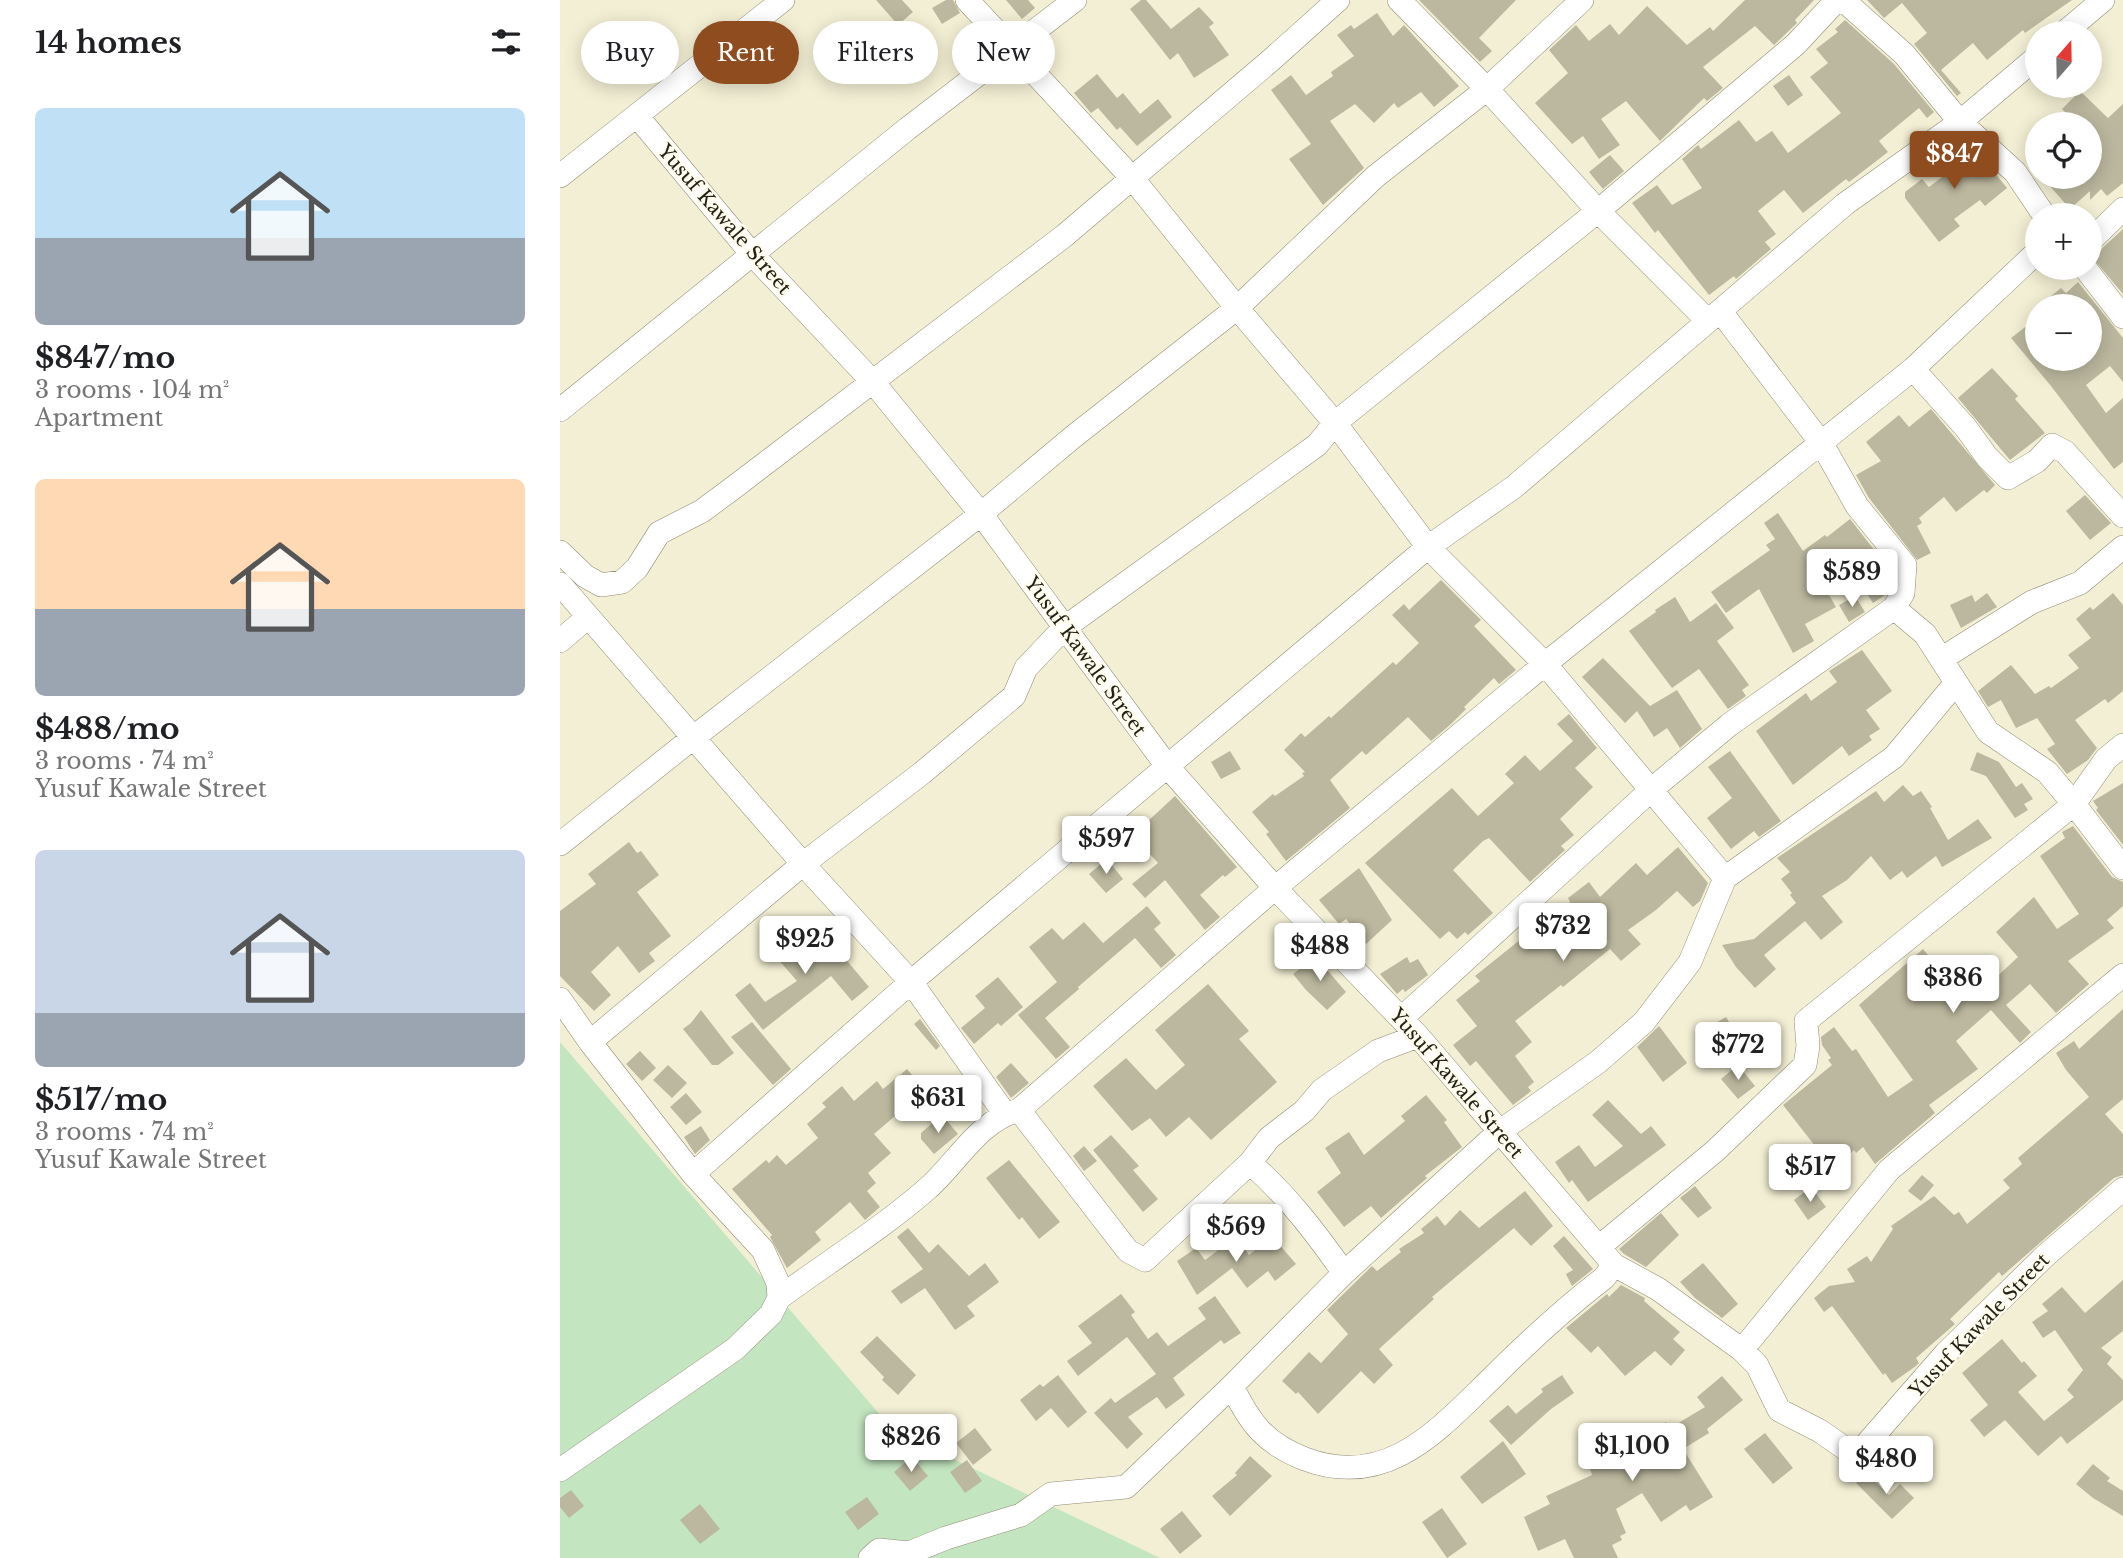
<!DOCTYPE html>
<meta charset="utf-8">
<style>
body{margin:0;font-family:"Libre Baskerville",serif;background:#f6f6f6;color:#202124;height:100vh;display:flex;flex-direction:column;font-size:26px;white-space:nowrap}
*{box-sizing:border-box;margin:0}
p{font-size:23px;color:#757577}
.icon{flex:none;width:38px;height:38px;fill:none;stroke:currentColor;stroke-width:2;stroke-linecap:round;stroke-linejoin:round}
.map{position:relative;flex:1;overflow:hidden}
.panel{display:flex;flex-direction:column;background:#fff;width:560px}
.panel>*{flex:none}
.guide{position:absolute;left:21px;top:21px;width:665px;height:63px;display:flex;gap:14px}
.needle{width:46px;rotate:20deg}
.buttons{position:absolute;left:1465px;top:21px;display:grid;gap:14px}
.buttons a{display:grid;place-items:center;width:77px;height:77px;border-radius:50%;background:#fff;box-shadow:0 4px 18px #0003;font-size:35px}
.price{position:absolute;translate:-50% -60px;padding:0 16px;border-radius:7px;background:#fff;color:#222;font-size:23px;line-height:46px;filter:drop-shadow(0 2px 4px #0008)}
.price::after{content:'';position:absolute;left:50%;top:42px;width:21px;height:16px;margin-left:-10px;background:inherit;clip-path:polygon(0 0,100% 0,50% 100%)}
.price.current{background:#8f4c1e;color:#fff}
ul{padding:0;list-style:none}
li{display:grid;align-content:center;gap:14px;height:371px;padding:0 35px}
li span{display:grid;place-items:center;height:217px;border-radius:10px;color:#555}
li>.icon{margin-inline-start:auto}
span .icon{width:126px;height:126px;fill:#fffc;stroke-width:1}
li b{font-size:30px}
h2{display:flex;justify-content:space-between;align-items:center;height:84px;padding:0 35px;font-size:30px}
.pill{padding:0 24px;border-radius:32px;background:#fff;box-shadow:0 4px 18px #0003;font-size:24px;line-height:63px}
.pill.current{background:#8f4c1e;color:#fff}
main{display:flex;flex:1;min-height:0}
.map>svg:first-child{display:block}
.green{fill:#c3e5bf}
.building{fill:#bcb89f}
.lines{fill:none;stroke-linecap:round;stroke-linejoin:round}
.minor-casing{stroke:#908c74;stroke-width:24}
.minor{stroke:#fff;stroke-width:23}
.labels{text-anchor:middle;stroke-width:5;stroke-linejoin:round;paint-order:stroke}
.street-label{font-size:19px;fill:#222117;stroke:#fefcec}
</style>
<main>
<section class="panel">
<h2>14 homes<svg class="icon" aria-label="filters" viewBox="0 0 24 24"><path d="M4 7h16M4 17h16"/><circle cx="9" cy="7" r="2"/><circle cx="15" cy="17" r="2"/></svg></h2>
<ul>
<li><span style="background:linear-gradient(#bfe0f5 60%,#9aa5b1 0)"><svg class="icon" aria-label="home" viewBox="0 0 24 24"><path d="M3 11l9-7 9 7M6 9v11h12V9"/></svg></span><div><b>$847/mo</b><p>3 rooms · 104 m²</p><p>Apartment</p></div></li>
<li><span style="background:linear-gradient(#ffd9b3 60%,#9aa5b1 0)"><svg class="icon" aria-label="home" viewBox="0 0 24 24"><path d="M3 11l9-7 9 7M6 9v11h12V9"/></svg></span><div><b>$488/mo</b><p>3 rooms · 74 m²</p><p>Yusuf Kawale Street</p></div></li>
<li><span style="background:linear-gradient(#c9d6e8 75%,#9aa5b1 0)"><svg class="icon" aria-label="home" viewBox="0 0 24 24"><path d="M3 11l9-7 9 7M6 9v11h12V9"/></svg></span><div><b>$517/mo</b><p>3 rooms · 74 m²</p><p>Yusuf Kawale Street</p></div></li>
</ul>
</section>
<div class="map">
<svg width="1563" height="1558" viewBox="0 0 1563 1558">
<rect width="100%" height="100%" fill="#f3efd4"/>
<path class="green" d="M0,1042L333,1430L600,1558H0Z"/>
<path class="building" d="M316,0H342L353,12L338,25Z
M386,0H393L400,13L382,24L372,8Z
M446,0H468L475,8L462,19Z
M581,0H586L611,29L639,7L654,23L649,27L669,55L634,78L618,53L610,60L570,9Z
M859,0H956L919,38L932,51L920,62Z
M1185,0H1254L1235,20L1237,23L1214,45L1195,26L1143,67L1163,88L1147,101L1144,98L1100,141L1066,101L1041,119L1060,145L1039,159L1023,136L1012,144L975,103L1008,73L989,50L1016,25L1029,41L1050,24L1059,35L1087,6L1127,45L1150,27L1153,31Z
M1307,0H1512L1465,33L1463,30L1427,60L1413,43L1381,70L1401,93L1397,96L1354,44L1367,33L1342,3L1324,18Z
M817,13L833,36L844,25L899,86L874,107L861,92L838,108L834,103L814,123L795,104L770,121L804,168L763,205L729,159L751,144L711,90L731,75L746,95L773,76L771,72L794,56L777,35L791,25L794,29Z
M1285,20L1334,64L1374,112L1367,118L1359,108L1319,141L1328,152L1289,182L1286,179L1243,213L1224,190L1198,211L1216,234L1205,242L1211,249L1176,279L1174,276L1149,295L1098,230L1095,233L1072,203L1097,185L1112,205L1142,188L1122,159L1138,145L1141,149L1179,120L1196,142L1212,131L1228,153L1281,113L1250,77L1268,63L1256,49L1278,32L1275,29Z
M537,74L557,98L563,93L580,114L598,99L612,117L577,146L560,127L557,130L538,108L531,113L514,93Z
M1229,75L1243,95L1228,106L1213,86Z
M1520,91L1548,118L1563,104V183L1547,196L1541,189L1530,200V191L1510,209L1482,177H1530V124H1517L1502,109Z
M1399,140L1434,172L1447,188L1425,206L1420,200L1394,219L1400,226L1379,242L1345,198V192L1362,179L1369,187L1394,168L1382,152Z
M1050,155L1064,171L1043,189L1029,172Z
M1563,229V294L1530,255L1538,252Z
M1518,282L1563,338V382L1550,366L1526,385L1546,413L1563,398V462L1554,469L1491,386L1451,338L1477,318V359H1530V306H1479L1501,288L1506,293Z
M1432,368L1458,396L1455,399L1485,433L1450,460L1398,398Z
M1371,409L1435,485L1427,493L1424,490L1396,512L1384,497L1359,518L1362,523L1357,526L1371,553L1357,560L1309,498L1296,475L1321,461L1306,442L1339,415L1349,427Z
M1525,495L1551,523L1530,540L1506,511Z
M1218,513L1243,551L1265,535L1267,537L1290,519L1315,551L1313,552L1318,560L1313,564L1329,589L1325,595L1313,603L1279,551L1254,569L1276,607L1245,624L1254,641L1233,653L1199,589L1166,613L1151,592L1210,550L1206,545L1215,539L1204,523Z
M881,580L921,620L914,626L956,670L939,684L934,678L904,707L906,709L891,724L871,741L848,717L806,755L802,751L770,780L790,808L726,861L706,834L709,832L692,812L713,794L715,796L744,776L742,773L745,772L724,750L741,733L745,737L769,716L771,718L833,662L836,665L859,643L832,615L844,604L849,610Z
M1427,593L1437,607L1401,628L1390,605L1412,595L1415,602Z
M1553,593L1563,605V691L1548,703L1545,699L1515,720L1537,748L1528,760L1507,774L1487,749L1495,744L1477,718L1456,728L1441,700L1428,707L1418,691L1451,665L1475,694L1489,686L1491,688L1519,668L1508,655L1531,638L1516,619L1530,607L1533,610Z
M1295,596L1305,612L1289,622L1279,605Z
M1115,597L1130,622L1156,603L1174,628L1157,641L1189,685L1182,690L1186,696L1168,709L1139,669L1112,688L1069,631L1096,612L1095,610Z
M1302,650L1332,691L1306,710L1320,729L1309,736L1312,740L1289,756L1282,746L1233,785L1196,731L1246,693L1251,701L1277,682L1269,671Z
M1043,658L1090,706L1117,690L1142,729L1120,748L1107,728L1094,737L1077,711L1065,723L1022,677Z
M1009,714L1037,748L1015,768L1033,787L1000,819L1014,835L1001,846L1005,850L970,882L929,838L923,841L893,870L933,913L908,935L905,932L897,939L889,931L880,939L805,863L892,788L918,816L954,783L945,774L965,755L980,771L1013,741L997,724Z
M670,751L681,769L661,779L651,762Z
M1170,751L1221,821L1199,837L1194,831L1171,849L1147,818L1172,798L1148,767Z
M1417,752L1439,762L1456,787L1462,783L1473,799L1464,804L1468,810L1455,818L1426,776L1410,770Z
M1563,783V845L1536,810L1538,808L1533,801Z
M1343,785L1353,796L1361,791L1372,807L1370,808L1388,840L1418,819L1432,838L1382,867L1376,856L1347,878L1342,871L1330,880L1311,856L1287,880L1262,896L1283,922L1261,940L1245,921L1204,955L1216,969L1195,988L1176,967L1162,945L1194,939L1236,903L1230,895L1232,893L1221,879L1230,872L1217,858L1316,791L1324,802Z
M615,796L677,867L665,877L663,875L640,895L660,917L645,930L605,880L585,898L572,884L598,863L573,835Z
M1513,826L1552,877L1563,882V906L1547,920L1554,928L1508,961L1529,984L1496,1013L1470,984L1446,1005L1471,1032L1460,1043L1431,1010L1396,1041L1418,1069L1369,1105L1375,1113L1315,1164L1303,1147L1296,1153L1294,1150L1273,1169L1223,1105L1272,1065L1268,1060L1271,1058L1262,1045L1261,1037L1274,1027L1292,1051L1296,1049L1328,1097L1353,1080L1299,1005L1363,949L1372,960L1376,956L1388,968L1407,955L1429,984L1458,957L1436,932L1474,897L1497,929L1519,914L1480,856L1505,838L1502,832Z
M69,842L77,853L81,851L99,875L77,892L111,936L89,953L95,961L79,973L58,946L31,972L51,995L34,1011L0,976V911L36,884L28,874Z
M1118,847L1148,883L1140,901L1133,907L1117,891L1096,910L1068,930L1081,944L1061,961L1050,949L1003,987L1001,985L955,1021L972,1042L955,1056L974,1082L968,1087L971,1091L953,1105L916,1061L910,1066L893,1045L917,1026L896,1000L920,981L915,976L961,939L969,948L1009,916L1003,908L1010,902L1008,898L1029,882L1040,897L1076,863L1087,875Z
M547,859L563,879L546,893L529,874Z
M799,868L832,920L806,944L786,919L779,924L759,900Z
M587,906L601,923L594,929L616,955L601,968L575,938L518,987L519,989L485,1018L510,1047L496,1059L458,1015L497,982L469,947L492,928L503,940L524,922L543,943Z
M267,926L289,951L283,956L309,987L292,1001L271,976L203,1030L175,995L190,983L205,1002L237,981L211,951L229,936L240,949Z
M756,957L786,992L767,1010L746,990L733,974Z
M847,957L850,963L858,959L868,975L845,992L843,989L837,994L820,974Z
M438,977L463,1007L441,1026L438,1023L414,1044L401,1028L425,1008L415,996Z
M648,984L689,1031L679,1039L717,1082L651,1140L629,1117L606,1137L590,1118L572,1131L533,1086L566,1058L596,1090L625,1065L595,1030Z
M1563,1009V1099L1545,1114L1563,1134V1175L1554,1178L1442,1276L1439,1272L1390,1319L1395,1324L1356,1358L1359,1363L1356,1366L1332,1383L1325,1373L1323,1375L1272,1306L1264,1312L1254,1298L1269,1286L1295,1282L1287,1269L1307,1256L1311,1262L1333,1229L1331,1226L1374,1196L1394,1215L1399,1212L1407,1224L1450,1188L1443,1180L1462,1164L1458,1158L1529,1097L1506,1070L1496,1053L1514,1041L1519,1049Z
M141,1010L174,1053L158,1065H152L123,1029L131,1023Z
M1166,1017L1176,1034L1155,1046L1145,1029Z
M360,1019L380,1046L376,1050L354,1024Z
M192,1022L231,1069L213,1085L171,1037Z
M1099,1026L1127,1063L1103,1082L1077,1047Z
M80,1051L96,1068L82,1081L66,1064Z
M451,1063L469,1083L451,1098L436,1077Z
M108,1065L127,1083L112,1098L93,1080Z
M1178,1065L1195,1086L1178,1099L1161,1079Z
M347,1069L362,1087L339,1107L342,1110L314,1134L331,1153L308,1173L316,1183L307,1191L320,1207L305,1220L290,1202L255,1232L261,1240L227,1268L210,1237L212,1235L172,1189L206,1160L209,1163L217,1155L226,1165L258,1138L247,1124L266,1107L262,1103L282,1086L294,1101L317,1081L323,1089Z
M126,1093L142,1112L126,1125L110,1107Z
M866,1095L887,1120L884,1122L902,1147L865,1176L867,1178L821,1218L811,1206L784,1227L757,1192L781,1173L765,1148L789,1132L804,1155L845,1121L841,1116Z
M1048,1100L1081,1134L1091,1126L1106,1145L1028,1202L1012,1180L1009,1183L995,1162L1019,1145L1035,1167L1063,1146L1032,1115Z
M382,1115L398,1134L374,1154L361,1139V1133Z
M141,1126L150,1140L135,1154L124,1137Z
M551,1135L579,1166L573,1170L598,1199L583,1212L533,1150Z
M524,1146L537,1161L524,1171L513,1156Z
M449,1160L500,1222L479,1239L462,1217L459,1220L426,1178Z
M1362,1175L1374,1185L1361,1201L1348,1191Z
M1135,1186L1152,1208L1138,1218L1120,1198Z
M1251,1187L1266,1207L1248,1220L1234,1200Z
M965,1191L993,1226L971,1246L954,1228L872,1297L874,1299L819,1349L833,1365L814,1384L801,1371L758,1414L738,1392L736,1394L722,1381L749,1352L761,1363L788,1334L767,1310L812,1266L817,1271L841,1252L839,1249L864,1233L861,1229L877,1216L885,1226L900,1210L919,1228Z
M1101,1213L1119,1235L1086,1267L1064,1254L1059,1249Z
M348,1228L369,1253L378,1244L409,1276L425,1263L439,1282L407,1306L415,1316L395,1330L365,1288L341,1304L331,1291L363,1269L337,1237Z
M712,1236L736,1264L715,1281L708,1271L687,1288L672,1268L637,1295L617,1261L636,1248L645,1260L676,1237L689,1255Z
M1004,1236L1033,1269L1012,1286L1006,1274L1013,1270L993,1246Z
M1143,1263L1178,1304L1162,1318L1135,1298L1120,1282Z
M1563,1280V1331L1541,1348L1552,1357L1547,1364L1563,1380V1400L1507,1444L1501,1436L1478,1456L1445,1420L1424,1437L1410,1420L1428,1405L1402,1373L1442,1339L1462,1363L1464,1361L1477,1376L1458,1392L1484,1421L1514,1397L1507,1390L1523,1370L1495,1330L1483,1338L1472,1322L1488,1311L1482,1304L1502,1287L1525,1313Z
M1061,1285L1085,1298L1084,1301L1120,1332L1113,1339L1125,1350L1111,1366L1095,1351L1065,1376L1038,1346L1031,1353L1006,1328L1047,1294L1049,1297Z
M561,1294L575,1312L571,1315L588,1339L597,1332L608,1346L646,1319L638,1308L655,1296L681,1333L664,1344L661,1340L613,1378L625,1395L606,1409L597,1397L568,1417L583,1434L567,1449L534,1413L551,1398L555,1403L596,1374L567,1337L518,1376L507,1361L532,1343L518,1326Z
M317,1336L356,1375L338,1395L322,1380L324,1377L300,1352Z
M498,1375L527,1412L508,1428L491,1408L476,1421L460,1400L480,1384L483,1387Z
M1002,1375L1014,1393L991,1409L951,1445L929,1421L948,1405L956,1414L983,1392L981,1389Z
M1162,1376L1183,1400L1147,1429L1149,1433L1123,1449L1153,1497L1130,1511L1126,1505L1101,1522L1082,1493L1056,1509L1066,1533L1060,1536L1062,1540L1052,1545L1058,1558H1014L1005,1539L978,1551L964,1517L990,1504L986,1496L1032,1475L1027,1459L1046,1452L1048,1457L1106,1422L1110,1428L1145,1407L1137,1397Z
M415,1428L432,1450L413,1465L396,1443Z
M1205,1433L1233,1468L1213,1484L1184,1449Z
M943,1441L966,1474L922,1504L900,1477Z
M690,1456L712,1476L670,1516L652,1496L677,1475L675,1473Z
M352,1457L368,1476L350,1491L334,1472Z
M407,1460L422,1481L405,1493L390,1472Z
M1533,1464L1550,1478L1547,1481L1563,1491V1516L1533,1498L1516,1484Z
M1306,1473L1329,1495L1340,1484L1354,1498L1332,1519L1296,1483Z
M11,1490L24,1506L9,1518L0,1507V1498Z
M307,1497L319,1514L298,1530L285,1512Z
M140,1504L160,1529L140,1544L120,1520Z
M882,1508L907,1544L887,1558L862,1522Z
M622,1511L642,1536L620,1554L600,1529Z"/>
<g class="lines">
<g class="minor-casing">
<path id="minor" d="M839,0L927,89L1038,211L1148,321
M1283,0L1344,54L1400,122L1455,172L1484,215
M1504,33L1543,0
M77,116L192,254L313,382L421,514L607,766L715,888L858,1036L1054,1265L1098,1289L1182,1350L1197,1365L1219,1410L1260,1431L1296,1456L1386,1353L1485,1256L1563,1189
M0,176L223,0
M1530,241L1563,209
M1525,268L1563,317
M1353,369L1406,428L1427,457L1448,478L1477,461L1492,445L1505,452L1563,516
M0,410L347,129L515,0
M0,552L25,576L41,585L62,582L77,568L99,533L142,511L173,488L504,236L710,61L778,0
M0,584L243,864L351,982L445,1114
M1334,608L1365,634L1428,732L1487,772L1514,804L1546,759L1563,745
M0,641L28,617
M1381,659L1472,602L1520,583L1563,547
M0,844L134,737L421,514L513,437L677,308L816,176L927,89L1022,0
M1165,878L1334,757L1395,684
M0,999L30,1042L133,1174
M842,1018L1091,790L1169,725L1334,608L1343,593L1345,565L1297,506L1262,444L1161,312
M30,1042L243,864L362,773L454,696L466,668L504,628L757,445L775,423L1038,211L1236,44L1277,0
M459,1110L568,1251L585,1260L690,1163C727,1195 756,1233 784,1273
M690,1163L709,1138L744,1111L762,1090L818,1051L858,1036
M1039,1247L1155,1151L1245,1065L1248,1046L1246,1021L1514,804L1563,868
M219,1298C268,1262 321,1229 367,1189C396,1164 419,1120 459,1110L715,888L985,664L1353,369L1477,252
M1182,1350L1329,1170L1563,975
M672,1386C690,1424 706,1444 745,1459C827,1490 878,1430 932,1378C967,1343 1005,1308 1044,1278L1054,1265
M0,1470L175,1349L211,1314L219,1298L218,1283L203,1250L133,1174L351,982L868,547L954,487L1285,204L1400,122L1477,57
M310,1558L319,1550L349,1553L386,1538L461,1515L491,1494L566,1487L672,1386L784,1273L939,1132L1038,1062L1084,1022L1130,962L1165,878L985,664L868,547L775,423L677,308L573,179L407,0"/>
</g>
<use href="#minor" class="minor"/>
</g>
<g class="labels">
<g class="street-label">
<text transform="translate(165 219) rotate(49)" y="7">Yusuf Kawale Street</text>
<text transform="translate(526 656) rotate(54)" y="7">Yusuf Kawale Street</text>
<text transform="translate(897 1083) rotate(49)" y="7">Yusuf Kawale Street</text>
<text transform="translate(1419 1325) rotate(-46)" y="7">Yusuf Kawale Street</text>
</g>
</g>
</svg>
<div class="buttons">
<a><svg class="needle" viewBox="-14 -14 28 28"><path d="M0-13l5 13h-10z" fill="#e53935"/><path d="M0 13l5-13h-10z" fill="#757577"/></svg></a>
<a><svg class="icon" aria-label="locate" viewBox="0 0 24 24"><circle cx="12" cy="12" r="6"/><path d="M12 2v4M12 18v4M2 12h4M18 12h4"/></svg></a>
<a>+</a>
<a>−</a>
</div>
<b class="price current" style="left:1394px;top:191px">$847</b>
<b class="price" style="left:1292px;top:609px">$589</b>
<b class="price" style="left:546px;top:876px">$597</b>
<b class="price" style="left:1003px;top:963px">$732</b>
<b class="price" style="left:245px;top:976px">$925</b>
<b class="price" style="left:760px;top:983px">$488</b>
<b class="price" style="left:1393px;top:1015px">$386</b>
<b class="price" style="left:1178px;top:1082px">$772</b>
<b class="price" style="left:378px;top:1135px">$631</b>
<b class="price" style="left:1250px;top:1204px">$517</b>
<b class="price" style="left:676px;top:1264px">$569</b>
<b class="price" style="left:351px;top:1474px">$826</b>
<b class="price" style="left:1072px;top:1483px">$1,100</b>
<b class="price" style="left:1326px;top:1496px">$480</b>
<div class="guide">
<a class="pill">Buy</a>
<a class="pill current">Rent</a>
<a class="pill">Filters</a>
<a class="pill">New</a>
</div>
</div>
</main>
